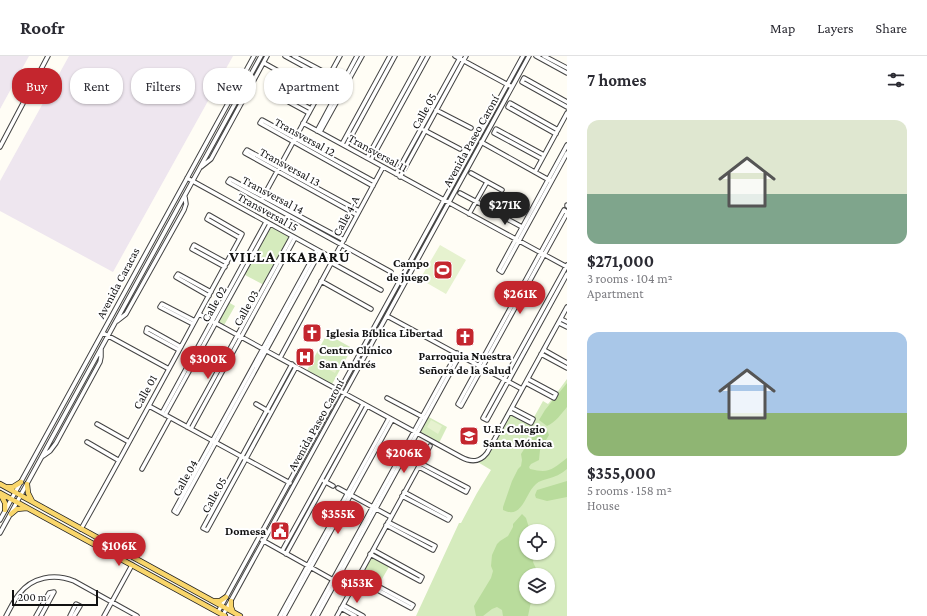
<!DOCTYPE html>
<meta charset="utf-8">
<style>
body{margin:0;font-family:"Crimson Pro",serif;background:#f7f7f7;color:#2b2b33;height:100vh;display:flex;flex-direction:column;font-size:15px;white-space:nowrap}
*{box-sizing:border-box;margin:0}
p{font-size:13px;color:#7c7c81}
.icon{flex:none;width:22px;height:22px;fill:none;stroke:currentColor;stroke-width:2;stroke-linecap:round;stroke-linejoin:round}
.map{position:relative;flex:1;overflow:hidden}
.sheet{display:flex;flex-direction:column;background:#fff;width:360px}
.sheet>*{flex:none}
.banner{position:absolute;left:12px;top:12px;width:380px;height:36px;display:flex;gap:8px}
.buttons{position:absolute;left:519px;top:468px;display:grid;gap:8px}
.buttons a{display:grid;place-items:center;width:36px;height:36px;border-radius:50%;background:#fff;box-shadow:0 1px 3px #0004;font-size:20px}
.scale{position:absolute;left:12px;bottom:10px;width:86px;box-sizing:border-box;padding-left:4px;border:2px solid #111;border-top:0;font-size:11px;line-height:14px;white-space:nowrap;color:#111;-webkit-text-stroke:3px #fff;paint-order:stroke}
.price{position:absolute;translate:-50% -34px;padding:0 9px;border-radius:14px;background:#c4262e;color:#fff;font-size:13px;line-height:26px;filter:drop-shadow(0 1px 2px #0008)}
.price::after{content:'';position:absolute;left:50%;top:24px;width:12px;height:9px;margin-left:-6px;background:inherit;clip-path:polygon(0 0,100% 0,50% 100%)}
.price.selected{background:#222;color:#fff}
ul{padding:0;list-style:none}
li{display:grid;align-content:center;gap:8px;height:212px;padding:0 20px}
li span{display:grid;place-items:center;height:124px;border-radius:12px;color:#555}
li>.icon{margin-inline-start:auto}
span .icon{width:72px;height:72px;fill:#fffc;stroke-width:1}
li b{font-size:17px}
h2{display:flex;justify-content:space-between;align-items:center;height:48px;padding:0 20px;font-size:17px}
.tag{padding:0 14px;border-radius:16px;background:#fff;box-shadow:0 1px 3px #0004;font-size:14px;line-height:36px}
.tag.selected{background:#c4262e;color:#fff}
header{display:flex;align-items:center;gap:24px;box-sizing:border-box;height:56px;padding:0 20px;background:#fff;border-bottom:1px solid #e1e1e2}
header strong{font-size:19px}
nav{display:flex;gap:22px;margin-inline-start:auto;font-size:14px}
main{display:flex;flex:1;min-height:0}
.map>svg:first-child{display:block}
.industrial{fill:#eee6ef}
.green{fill:#d5ebbd;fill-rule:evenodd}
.forest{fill:#b9dc9c}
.pitch{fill:#e6f2cf}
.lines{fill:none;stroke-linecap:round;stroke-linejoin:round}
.minor-casing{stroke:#444;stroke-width:5.5}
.major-casing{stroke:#222;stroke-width:6}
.minor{stroke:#fff;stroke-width:3.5}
.major{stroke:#f9d66b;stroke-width:4.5}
.labels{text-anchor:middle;stroke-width:4;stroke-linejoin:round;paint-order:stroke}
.street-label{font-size:12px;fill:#111;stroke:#fff}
.poi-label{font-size:12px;font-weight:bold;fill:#111;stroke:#fff;text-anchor:start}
.district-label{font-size:16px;font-weight:bold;letter-spacing:1px;fill:#111;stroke:#fff}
</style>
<header>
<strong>Roofr</strong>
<nav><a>Map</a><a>Layers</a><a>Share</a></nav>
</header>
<main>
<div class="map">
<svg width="567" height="560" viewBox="0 0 567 560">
<rect width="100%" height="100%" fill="#fffdf5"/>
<path class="industrial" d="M0,0H29L0,53Z
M69,0H233L113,216L0,155V125Z"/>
<path class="green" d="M423,0H428L371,104L367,102Z
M461,0H466L400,121L396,118Z
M230,123L344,184L342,188L228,126Z
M266,166L295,182L190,373L187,371L264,229L243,218L228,246L235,250L223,271L216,267L165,359L162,357Z
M567,209V218L487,364L483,362Z
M327,278L352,292L331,330L306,316Z
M457,297L460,299L427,360L447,371L438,389L418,378L317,560H313Z
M292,308L296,311L207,474L203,472Z
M528,323L556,338L567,323V560H416L459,467H461L477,437L491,414L476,405L484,401L512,352L533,363L543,345L548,348L553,342L526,327ZM526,475H548V497H526ZM526,519H548V541H526Z
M363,348L367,350L286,498L282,495Z
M373,494L422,521L420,525L390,509L378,530L413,549L411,552L357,523Z"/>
<path class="forest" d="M567,327V351C562,357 555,367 547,370L539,364L545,354Z
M541,371L547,374L549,379L540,394L539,404L531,408L529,411L530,413C550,418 552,413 567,402V413C561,418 555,421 547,423C544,424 539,425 536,428C525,437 523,464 503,454V451L512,425L518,413L521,410L522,404L521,398L532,381Z
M567,425V441L547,445L536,442L535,439L537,434Z
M522,458L526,462L530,475H526V497H535L533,506L539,519H526V541H532L528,560H503L502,554L497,551L492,553L483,560H476L474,550L491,522L493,515L491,510L492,499L497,488L500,485L508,480L513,471V468Z"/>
<path class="pitch" d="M440,189L466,204L446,238L420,223Z
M326,303L339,309L335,317L322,310Z
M431,364L442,370L438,378L427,371Z"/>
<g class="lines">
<g class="minor-casing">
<path id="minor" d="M285,0L327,23
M294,0L330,19
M455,0L512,31
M536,0L567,17
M544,0L567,12
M264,7L319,38
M567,46L524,22L522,26L567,51
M436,54L471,72
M309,57L276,39L278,35L311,53
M303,67L567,211
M424,74L460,93
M317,75L357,0
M320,76L362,0
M556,78L508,51L510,47L558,74
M481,86L549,124
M342,88L390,0
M567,89L499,214L502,216L567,97
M346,90L395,0
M0,91L48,0
M367,102L423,0
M542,103L494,77L496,73L544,99
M371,104L428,0
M201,111L211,103L267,0
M535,116L567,57
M471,117L502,134
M396,118L461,0
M400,121L466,0
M187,122L334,203
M373,130L260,67L262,64L375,126
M460,137L492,154
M262,143L340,0
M567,149V150
M567,156L564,154L458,348L461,350L567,157
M496,157L522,171
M469,158L487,126
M357,159L245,97L247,94L359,155
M344,184L230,123L228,126L391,216
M317,194L174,455L177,457L320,196
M332,207L381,234
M567,209L483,362L487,364L567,218
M225,211L192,193L194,189L227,207
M321,225L371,253
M209,240L176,221L178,218L211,236
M199,258L461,401C472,407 480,406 487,397L567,251
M387,260L522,333
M561,263L567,266
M117,265L126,258L184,154L186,148L185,141
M559,267L567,271
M193,268L160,251L162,248L195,265
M103,277L169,313
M179,294L146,276L147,272L181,291
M544,294L567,307
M541,298L567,312
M280,302L383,111
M292,308L203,472L207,474L296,311
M526,327L554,342L556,338L528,323
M387,342L423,361
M256,348L268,355
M149,350L290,427
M510,356L531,367L533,363L512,352
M162,357L266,166
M165,359L270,168
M97,368L129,386
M187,371L292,180
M191,373L295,182
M87,386L118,404
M43,400L50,395L56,387L100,306L101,301V293
M419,411L466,436L468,432L420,407
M142,413L170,362
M324,425L333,430
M338,432L391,461
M402,440L448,464L450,461L404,436
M0,464L254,0
M386,469L433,494L435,490L388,466
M81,473C135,377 187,279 240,182L242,178L209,159L207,163L240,182
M0,477L261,0
M262,484L351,534
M282,495L363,348
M286,498L367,350
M370,498L420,525L422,521L373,494
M357,523L411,552L413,549L359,520
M343,549L363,560
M341,552L355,560
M218,556L523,0
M223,559L529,0
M6,560C10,553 14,544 19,538C32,521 54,517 74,525L137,560
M36,560L49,537L54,536L41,560
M70,560L76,548L80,550L74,560
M104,560L132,509
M280,560L389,362
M284,560L392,364
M313,560L457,297
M317,560L460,299
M337,560L430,390"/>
</g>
<g class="major-casing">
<path id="major" d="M0,428L240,560
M27,428L28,437L32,445
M7,431H13L21,426
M0,437L225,560
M0,437L5,447V454
M11,458L17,453L27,452
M213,545H220L226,541
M231,545V551L233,556"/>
</g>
<use href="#minor" class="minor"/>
<use href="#major" class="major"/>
</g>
<defs>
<g id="stadium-square" transform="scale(1)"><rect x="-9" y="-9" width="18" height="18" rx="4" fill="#c4262e" stroke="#fff"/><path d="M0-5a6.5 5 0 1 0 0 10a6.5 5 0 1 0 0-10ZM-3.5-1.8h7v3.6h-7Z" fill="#fff"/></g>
<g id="church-square" transform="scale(1)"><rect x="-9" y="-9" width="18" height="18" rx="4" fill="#c4262e" stroke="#fff"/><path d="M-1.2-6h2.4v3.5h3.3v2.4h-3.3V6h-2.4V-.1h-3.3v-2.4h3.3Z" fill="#fff"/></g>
<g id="hospital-square" transform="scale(1)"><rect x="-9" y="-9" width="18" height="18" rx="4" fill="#c4262e" stroke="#fff"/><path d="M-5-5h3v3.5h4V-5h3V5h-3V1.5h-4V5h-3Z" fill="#fff"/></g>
<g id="school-square" transform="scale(1)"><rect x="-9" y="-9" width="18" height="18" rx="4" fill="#c4262e" stroke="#fff"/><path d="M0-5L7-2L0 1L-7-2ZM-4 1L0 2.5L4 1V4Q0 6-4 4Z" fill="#fff"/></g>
<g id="civic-square" transform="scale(1)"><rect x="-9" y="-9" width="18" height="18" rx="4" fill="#c4262e" stroke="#fff"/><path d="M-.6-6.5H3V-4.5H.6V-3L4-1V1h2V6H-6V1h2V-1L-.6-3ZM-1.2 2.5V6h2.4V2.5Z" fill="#fff"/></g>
</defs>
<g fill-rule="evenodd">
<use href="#stadium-square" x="443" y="214"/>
<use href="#church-square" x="312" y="277"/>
<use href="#church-square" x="465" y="281"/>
<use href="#hospital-square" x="305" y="301"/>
<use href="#school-square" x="469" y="380"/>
<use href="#civic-square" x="280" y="475"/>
</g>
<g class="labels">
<g class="street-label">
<text transform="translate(424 55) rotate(-61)" y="4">Calle 05</text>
<text transform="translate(305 81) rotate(29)" y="4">Transversal 12</text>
<text transform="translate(471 85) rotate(-61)" y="4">Avenida Paseo Caroní</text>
<text transform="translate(378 97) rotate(29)" y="4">Transversal 11</text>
<text transform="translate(290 111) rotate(29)" y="4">Transversal 13</text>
<text transform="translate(273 139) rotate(28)" y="4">Transversal 14</text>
<text transform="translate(268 156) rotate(29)" y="4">Transversal 15</text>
<text transform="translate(346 160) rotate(-62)" y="4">Calle 4-A</text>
<text transform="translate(118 227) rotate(-62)" y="4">Avenida Caracas</text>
<text transform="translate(214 248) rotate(-61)" y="4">Calle 02</text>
<text transform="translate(246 252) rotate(-61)" y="4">Calle 03</text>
<text transform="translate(145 336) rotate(-61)" y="4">Calle 01</text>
<text transform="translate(316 369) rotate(-61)" y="4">Avenida Paseo Caroní</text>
<text transform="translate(185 422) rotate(-61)" y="4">Calle 04</text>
<text transform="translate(214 439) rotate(-61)" y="4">Calle 05</text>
</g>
<g class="poi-label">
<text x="429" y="211" text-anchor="end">Campo<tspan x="429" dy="14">de juego</tspan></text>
<text x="326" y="281">Iglesia Bíblica Libertad</text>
<text x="319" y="298">Centro Clínico<tspan x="319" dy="14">San Andrés</tspan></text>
<text x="465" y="304" text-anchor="middle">Parroquia Nuestra<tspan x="465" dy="14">Señora de la Salud</tspan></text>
<text x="483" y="377">U.E. Colegio<tspan x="483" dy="14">Santa Mónica</tspan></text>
<text x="266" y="479" text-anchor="end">Domesa</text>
</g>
<g class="district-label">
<text x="290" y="206">VILLA IKABARÚ</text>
</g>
</g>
</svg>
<div class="buttons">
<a><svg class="icon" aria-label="locate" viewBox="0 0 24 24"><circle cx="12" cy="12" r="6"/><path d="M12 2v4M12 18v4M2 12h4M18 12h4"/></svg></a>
<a><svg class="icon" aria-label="layers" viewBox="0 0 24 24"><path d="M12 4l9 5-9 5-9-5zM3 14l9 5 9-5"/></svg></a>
</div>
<div class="scale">200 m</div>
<b class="price selected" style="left:505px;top:170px">$271K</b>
<b class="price" style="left:520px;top:259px">$261K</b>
<b class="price" style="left:208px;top:324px">$300K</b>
<b class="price" style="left:404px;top:418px">$206K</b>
<b class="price" style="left:338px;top:479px">$355K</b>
<b class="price" style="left:119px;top:511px">$106K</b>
<b class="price" style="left:357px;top:548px">$153K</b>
<div class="banner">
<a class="tag selected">Buy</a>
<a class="tag">Rent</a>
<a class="tag">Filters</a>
<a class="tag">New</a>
<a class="tag">Apartment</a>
</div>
</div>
<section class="sheet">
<h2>7 homes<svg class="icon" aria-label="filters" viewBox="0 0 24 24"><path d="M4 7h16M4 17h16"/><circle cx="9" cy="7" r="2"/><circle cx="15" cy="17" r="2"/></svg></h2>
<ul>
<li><span style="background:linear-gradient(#dfe7d0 60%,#7fa58c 0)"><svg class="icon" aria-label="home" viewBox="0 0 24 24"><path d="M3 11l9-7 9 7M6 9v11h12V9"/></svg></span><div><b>$271,000</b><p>3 rooms · 104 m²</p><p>Apartment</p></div></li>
<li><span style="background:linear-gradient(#a9c7e8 65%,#8fb573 0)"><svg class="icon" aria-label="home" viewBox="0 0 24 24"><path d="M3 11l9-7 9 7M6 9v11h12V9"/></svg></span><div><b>$355,000</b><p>5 rooms · 158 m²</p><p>House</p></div></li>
</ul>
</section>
</main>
